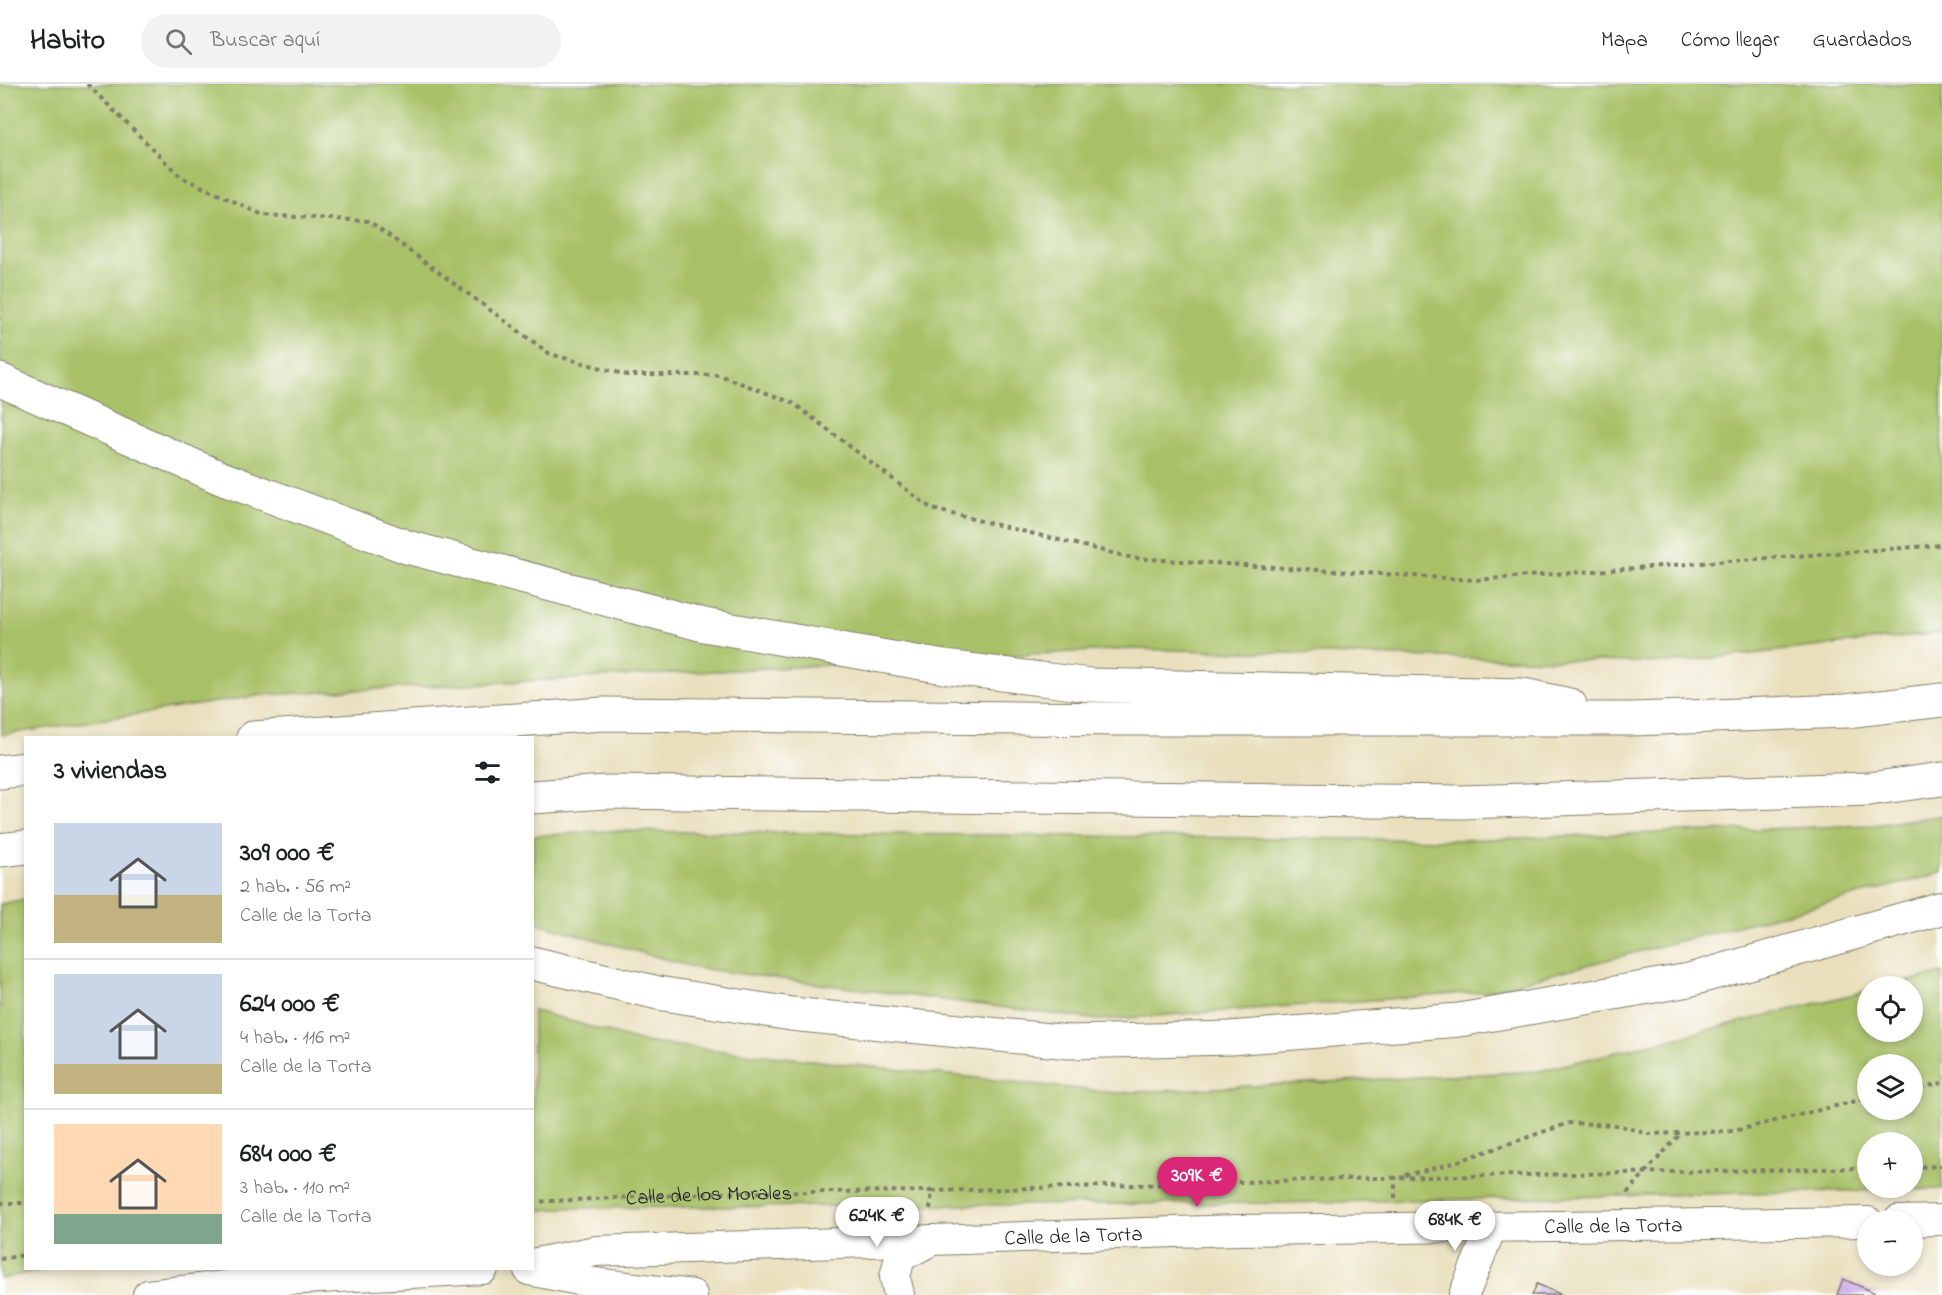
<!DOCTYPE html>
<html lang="es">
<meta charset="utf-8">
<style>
body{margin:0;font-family:"Indie Flower",sans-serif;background:#f2f2f2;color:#202124;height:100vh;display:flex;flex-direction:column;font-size:22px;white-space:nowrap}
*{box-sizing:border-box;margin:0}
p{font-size:20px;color:#757577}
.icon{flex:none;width:33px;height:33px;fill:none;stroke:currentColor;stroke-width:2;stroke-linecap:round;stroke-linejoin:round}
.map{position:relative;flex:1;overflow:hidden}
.side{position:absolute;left:24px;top:652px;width:510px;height:534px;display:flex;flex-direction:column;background:#fff;border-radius:0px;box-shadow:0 3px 9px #0003}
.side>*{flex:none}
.tools{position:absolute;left:1857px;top:892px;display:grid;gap:12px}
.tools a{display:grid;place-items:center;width:66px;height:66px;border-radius:50%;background:#fff;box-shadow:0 3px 9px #0003;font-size:30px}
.price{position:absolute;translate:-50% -51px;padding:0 14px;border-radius:21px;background:#fff;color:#222;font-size:20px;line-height:39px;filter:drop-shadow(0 2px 3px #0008)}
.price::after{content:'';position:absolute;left:50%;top:36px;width:18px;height:14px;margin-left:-9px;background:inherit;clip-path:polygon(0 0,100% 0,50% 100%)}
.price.current{background:#db2777;color:#fff}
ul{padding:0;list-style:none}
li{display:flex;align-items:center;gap:18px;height:150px;padding:0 30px}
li+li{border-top:2px solid #e0e0e0}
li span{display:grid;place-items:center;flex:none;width:168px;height:120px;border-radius:0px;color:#555}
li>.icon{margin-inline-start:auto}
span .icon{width:72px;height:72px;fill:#fffc;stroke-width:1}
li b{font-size:26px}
h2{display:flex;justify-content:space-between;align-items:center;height:72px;padding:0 30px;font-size:26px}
header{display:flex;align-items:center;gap:36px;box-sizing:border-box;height:84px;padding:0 30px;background:#fff;border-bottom:2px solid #e0e0e0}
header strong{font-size:28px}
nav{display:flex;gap:33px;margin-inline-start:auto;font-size:21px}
.search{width:420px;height:54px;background:#f2f2f2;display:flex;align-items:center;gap:15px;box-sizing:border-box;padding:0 21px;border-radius:33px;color:#757577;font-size:22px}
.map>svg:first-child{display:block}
.green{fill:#a8c167;stroke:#626e42;stroke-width:1.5;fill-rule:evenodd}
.building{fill:#d1b4e8}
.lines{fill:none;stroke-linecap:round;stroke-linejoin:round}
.street-casing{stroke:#827e6c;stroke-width:32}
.highway-casing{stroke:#827e6c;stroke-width:35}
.path{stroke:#827e6c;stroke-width:4;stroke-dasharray:4.5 4.5;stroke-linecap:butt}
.street{stroke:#fff;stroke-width:30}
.highway{stroke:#fff;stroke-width:33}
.labels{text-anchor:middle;stroke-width:4.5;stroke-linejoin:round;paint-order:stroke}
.street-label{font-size:21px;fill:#1c1c1c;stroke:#fff}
</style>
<header>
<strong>Habito</strong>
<div class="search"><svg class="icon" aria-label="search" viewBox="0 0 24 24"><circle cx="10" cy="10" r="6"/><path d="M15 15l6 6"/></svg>Buscar aquí</div>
<nav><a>Mapa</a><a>Cómo llegar</a><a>Guardados</a></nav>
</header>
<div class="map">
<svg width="1942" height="1211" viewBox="0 0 1942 1211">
<rect width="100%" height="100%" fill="#fff"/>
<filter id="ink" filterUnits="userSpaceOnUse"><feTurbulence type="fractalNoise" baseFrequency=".0167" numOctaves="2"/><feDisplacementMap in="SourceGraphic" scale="12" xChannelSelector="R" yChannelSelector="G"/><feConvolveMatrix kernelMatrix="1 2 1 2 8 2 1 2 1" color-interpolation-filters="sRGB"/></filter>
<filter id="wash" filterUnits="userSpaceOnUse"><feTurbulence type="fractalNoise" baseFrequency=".008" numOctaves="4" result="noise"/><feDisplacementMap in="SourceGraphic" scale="24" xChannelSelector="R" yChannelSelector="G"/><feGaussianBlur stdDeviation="1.35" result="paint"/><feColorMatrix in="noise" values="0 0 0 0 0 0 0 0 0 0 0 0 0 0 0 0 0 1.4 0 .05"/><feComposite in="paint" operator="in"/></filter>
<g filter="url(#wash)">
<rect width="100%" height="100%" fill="#e9dfbc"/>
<path class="green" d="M0,0H1942V549L1668,579L1131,565L262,611L2,651Z
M1942,731V789L1483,908L1100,936L696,884L533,838V752L609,747L1459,756L1873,741Z
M25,815L26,1185H45L0,1195V820Z
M1942,889V1105L1278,1119L564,1124L533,1127V926L642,958L1116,1009L1539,987L1867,907L1868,948H1912V903H1884ZM1868,981H1912V1026H1868ZM1868,1059H1912V1104H1868Z"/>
<g id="blocks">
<path class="building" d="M1843,1195L1880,1211H1837Z
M1537,1200L1562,1211H1532Z"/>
</g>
</g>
<g filter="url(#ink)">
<use href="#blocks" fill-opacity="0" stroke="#827e6c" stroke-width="1.5"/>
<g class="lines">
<g class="street-casing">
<g id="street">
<path d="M1898,1137L1942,1136"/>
<path id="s2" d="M532,1180L596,1167L1237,1146L1868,1138"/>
<path d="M529,1186L594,1199L692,1211"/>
<path d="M148,1211L265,1197L483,1185"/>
<path d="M899,1211L895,1193L900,1173L932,1156"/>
<path d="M1464,1211L1491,1144"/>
</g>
</g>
<g class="highway-casing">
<path id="highway" d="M0,296L221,394L407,463L704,541L944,583L1090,601L1524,611L1570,621
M253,654L603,630L1125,635H1633L1846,627L1942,616
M0,688L26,685
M532,713L606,708L1462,718L1869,705L1942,695
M0,766L26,763
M532,879L658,909L791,930L1069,958L1230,954L1459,936L1689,896L1942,824"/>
</g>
<g class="path">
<path d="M87,0L181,93L263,131L369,137L550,270L627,291H719L793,319L932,425L1133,474L1475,496L1942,461"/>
<path d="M1912,1005L1942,999"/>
<path d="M1912,1083L1942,1082"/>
<path d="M1405,1091L1450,1080L1569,1039L1618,1041L1648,1050L1734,1047L1868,1014"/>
<path d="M932,1107L1377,1094L1868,1084"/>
<path d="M1627,1109L1680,1050"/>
<path d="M1395,1114V1094L1397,1093"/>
<path id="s1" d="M532,1118L716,1109L932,1107L930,1125"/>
<path d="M0,1119H26"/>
<path d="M0,1175L26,1171"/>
</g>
<use href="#street" class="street"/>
<use href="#highway" class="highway"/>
</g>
</g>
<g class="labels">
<g class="street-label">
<text dy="7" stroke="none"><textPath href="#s1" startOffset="177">Calle de los Morales</textPath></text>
<text dy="7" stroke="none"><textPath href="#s2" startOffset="1083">Calle de la Torta</textPath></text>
<text dy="7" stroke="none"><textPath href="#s2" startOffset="543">Calle de la Torta</textPath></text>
</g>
</g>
</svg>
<div class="tools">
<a><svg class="icon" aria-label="locate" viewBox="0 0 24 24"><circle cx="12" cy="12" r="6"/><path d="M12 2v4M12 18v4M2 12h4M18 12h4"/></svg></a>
<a><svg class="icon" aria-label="layers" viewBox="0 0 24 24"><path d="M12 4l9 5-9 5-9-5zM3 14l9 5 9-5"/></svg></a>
<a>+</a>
<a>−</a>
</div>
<b class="price current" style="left:1197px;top:1124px">309K €</b>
<b class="price" style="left:877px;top:1164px">624K €</b>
<b class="price" style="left:1455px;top:1168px">684K €</b>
<section class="side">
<h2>3 viviendas<svg class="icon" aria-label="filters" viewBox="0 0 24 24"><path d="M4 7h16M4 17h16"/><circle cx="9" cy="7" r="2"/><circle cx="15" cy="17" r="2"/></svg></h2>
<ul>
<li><span style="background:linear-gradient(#c9d6e8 60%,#c2b280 0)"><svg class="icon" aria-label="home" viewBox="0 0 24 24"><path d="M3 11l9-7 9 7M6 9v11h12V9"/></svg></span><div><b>309 000 €</b><p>2 hab. · 56 m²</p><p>Calle de la Torta</p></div></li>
<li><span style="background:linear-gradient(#c9d6e8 75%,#c2b280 0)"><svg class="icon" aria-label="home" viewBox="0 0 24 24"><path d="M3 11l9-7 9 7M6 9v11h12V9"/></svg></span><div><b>624 000 €</b><p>4 hab. · 116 m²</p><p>Calle de la Torta</p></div></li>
<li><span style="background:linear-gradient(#ffd9b3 75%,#7fa58c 0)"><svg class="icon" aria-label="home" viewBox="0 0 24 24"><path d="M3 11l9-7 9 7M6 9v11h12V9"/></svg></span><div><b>684 000 €</b><p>3 hab. · 110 m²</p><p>Calle de la Torta</p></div></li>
</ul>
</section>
</div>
